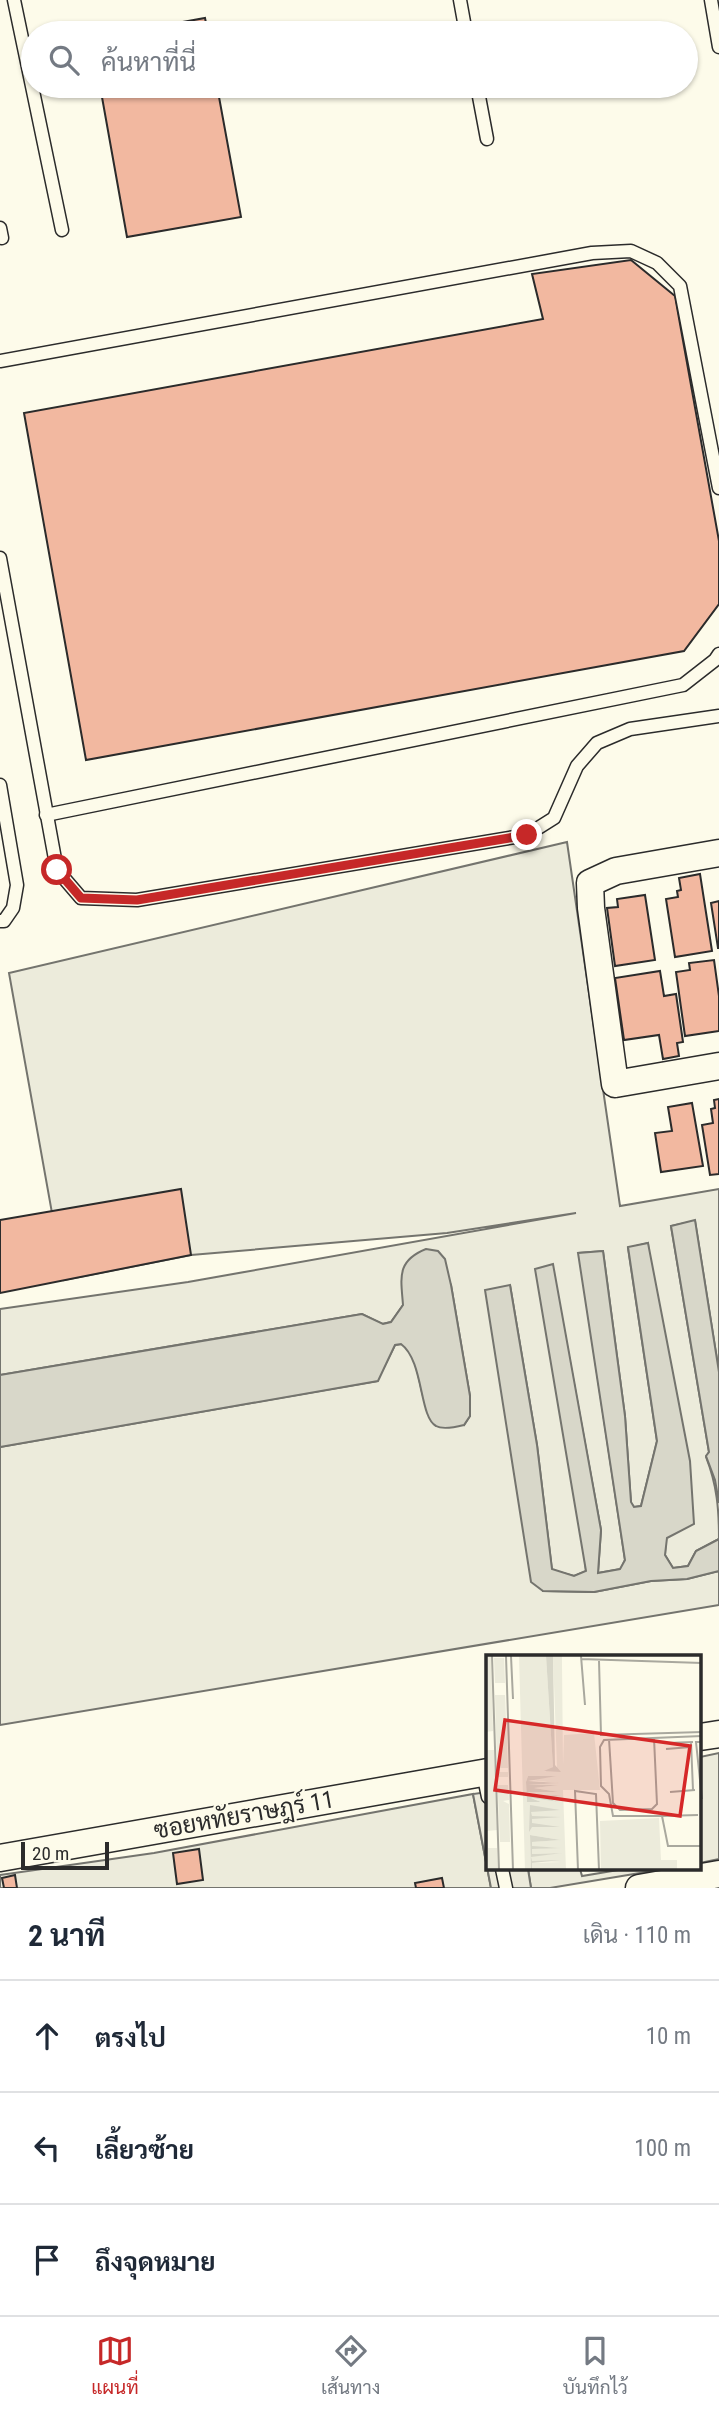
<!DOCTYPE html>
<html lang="th">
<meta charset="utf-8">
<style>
body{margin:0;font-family:"Roboto Condensed",Sarabun,sans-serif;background:#f6f6f7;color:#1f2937}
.scale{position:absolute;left:21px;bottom:18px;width:88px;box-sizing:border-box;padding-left:7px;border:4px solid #2b2b2b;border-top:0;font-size:19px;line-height:24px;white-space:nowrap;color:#2b2b2b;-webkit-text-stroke:5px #fdfbea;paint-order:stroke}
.stop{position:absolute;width:21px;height:21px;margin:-16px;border:5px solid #c62828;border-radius:50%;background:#fff}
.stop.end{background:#c62828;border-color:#fff;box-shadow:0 2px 7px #0008}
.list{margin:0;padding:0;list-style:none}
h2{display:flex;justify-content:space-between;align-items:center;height:91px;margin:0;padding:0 28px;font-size:30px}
h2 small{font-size:23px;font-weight:400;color:#747a83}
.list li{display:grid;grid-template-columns:46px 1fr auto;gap:21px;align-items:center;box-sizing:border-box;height:112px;padding:0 28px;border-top:2px solid #e0e1e3}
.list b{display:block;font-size:26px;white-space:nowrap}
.list em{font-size:23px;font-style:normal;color:#747a83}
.icon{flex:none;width:38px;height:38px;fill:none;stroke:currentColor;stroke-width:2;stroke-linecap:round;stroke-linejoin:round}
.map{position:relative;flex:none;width:719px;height:1888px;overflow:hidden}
.search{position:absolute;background:#fff;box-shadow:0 2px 5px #0004;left:21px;right:21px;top:21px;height:77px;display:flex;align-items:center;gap:18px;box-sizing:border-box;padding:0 24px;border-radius:38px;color:#747a83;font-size:26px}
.sheet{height:427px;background:#fff}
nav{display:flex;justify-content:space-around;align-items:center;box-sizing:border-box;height:98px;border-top:2px solid #e0e1e3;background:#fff;font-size:19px;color:#747a83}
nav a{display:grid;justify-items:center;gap:4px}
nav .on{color:#c62828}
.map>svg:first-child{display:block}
.green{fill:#ecebdb;stroke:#74746e;stroke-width:2}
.parking{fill:#eceadb;stroke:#74746e;stroke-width:2}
.water{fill:#d8d7c9;stroke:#74746e;stroke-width:2}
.building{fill:#f2b8a0;stroke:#2b2b2b;stroke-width:2}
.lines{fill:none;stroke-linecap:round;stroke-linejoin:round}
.lane-casing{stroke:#2b2b2b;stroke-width:15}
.street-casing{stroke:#2b2b2b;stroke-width:29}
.lane{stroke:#fdfbea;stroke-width:12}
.street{stroke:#fdfbea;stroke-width:26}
.route{stroke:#c62828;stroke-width:9}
.labels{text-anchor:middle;stroke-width:5;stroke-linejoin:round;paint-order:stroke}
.street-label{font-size:24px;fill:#2b2b2b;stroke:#fdfbea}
.inset-road{fill:none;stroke:#a9a89e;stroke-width:2}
.view{fill:#d62828;fill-opacity:0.15;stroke:#d62828;stroke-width:3.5}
.inset-edge{fill:none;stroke:#2b2b2b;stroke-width:3.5}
</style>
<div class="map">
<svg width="719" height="1888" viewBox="0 0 719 1888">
<rect width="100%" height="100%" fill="#fdfbea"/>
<g class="green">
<path d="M567,842L620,1206L719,1189V1372L695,1221L671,1226L709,1452L706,1457C717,1485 719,1509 719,1539L696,1551L688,1566L673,1568L665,1555L666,1538L648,1243L628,1248L657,1441L641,1506L634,1507L631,1503L625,1416L603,1251L579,1253L625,1560L621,1569L598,1573L601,1530L552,1264L586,1571L574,1576L552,1570L537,1445L510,1285L543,1591L594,1592L651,1581L687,1579L719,1571V1605L0,1725V1447L377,1381L395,1345L402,1344C417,1356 418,1378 423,1396L464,1425L470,1416V1396L451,1285L403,1305L391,1322L382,1324L362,1314L0,1375V1309L188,1282L576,1213L447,1233L191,1255L64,1280L9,973Z"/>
<path d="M719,1753V1859L700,1863V1757Z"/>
<path d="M473,1794L491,1888H0V1875L154,1853Z"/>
<path d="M528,1869H580L582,1876L624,1869H664L550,1888H531Z"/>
</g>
<path class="parking" d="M488,1792V1869H528L531,1888H491L473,1794Z"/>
<g class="water">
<path d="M695,1220L719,1372V1503L715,1480L706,1456L709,1452L671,1226Z"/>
<path d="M648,1243L690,1461L694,1524L667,1538L665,1555L673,1568L688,1566L696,1551L719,1539V1571L687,1579L651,1581L594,1592L543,1591L531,1582L485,1290L510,1285L537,1445L552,1569L574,1576L586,1571L535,1269L553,1264L601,1530L598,1573L620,1569L625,1560L578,1253L603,1251L625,1416L631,1502L634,1507L641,1506L657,1441L628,1247Z"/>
<path d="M426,1249L438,1251L445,1259L451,1285L470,1396V1416L464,1425C456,1427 443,1430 436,1426C419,1417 424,1361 401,1344L395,1345L378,1381L0,1447V1375L362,1314L383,1324L391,1322L403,1305C401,1278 396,1261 426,1249Z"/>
</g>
<g class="building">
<path d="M205,18L208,33H122Z"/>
<path d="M100,86H217L241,217L127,237Z"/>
<path d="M631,260L675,296L719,541V604L684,651L86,760L24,413L543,319L532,274Z"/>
<path d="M700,874L712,951L675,957L666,899L678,897L677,891L681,890L679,878Z"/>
<path d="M645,895L655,960L615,966L607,908L618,907L617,899Z"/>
<path d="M719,901V948H718L711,903Z"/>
<path d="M714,960L719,996V1031L685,1036L676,972L690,970L689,963Z"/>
<path d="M660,971L664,996L676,994L683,1042L677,1043L679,1056L663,1059L659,1035L624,1040L615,978Z"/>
<path d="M719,1099V1174L710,1175L702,1125L713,1123L711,1109L715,1108L714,1100Z"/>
<path d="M692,1103L703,1166L661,1172L655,1133L672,1131L668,1107Z"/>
<path d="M181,1189L191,1255L0,1293V1220Z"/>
<path d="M199,1849L203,1880L177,1884L173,1853Z"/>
<path d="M15,1875L17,1888H4L2,1878Z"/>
<path d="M442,1878L444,1888H416L415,1883Z"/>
</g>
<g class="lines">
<g class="lane-casing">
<g id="lane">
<path d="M14,0L62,230"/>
<path d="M460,0L466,33"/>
<path d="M711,0L719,47"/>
<path d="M477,86L487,139"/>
<path d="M0,228L2,238"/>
<path d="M0,361L592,253L631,251L657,263L680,286L719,488"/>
<path d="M0,558L57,870L81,898L137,900L527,835L554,818L577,766L597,743L630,729L719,716"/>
<path d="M0,785L17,885L13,908L4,921H0"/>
<path d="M46,815L683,685L715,660L719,654"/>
<path d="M483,1773L488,1797"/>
<path d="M502,1869L506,1888"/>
</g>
</g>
<g class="street-casing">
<g id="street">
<path d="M719,853L616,871L590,883L591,908L615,1084L719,1066"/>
<path d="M700,1737L719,1734"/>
<path d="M0,1858L488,1772"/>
<path d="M639,1888L719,1874"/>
</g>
</g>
<use href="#lane" class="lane"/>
<use href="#street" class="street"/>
</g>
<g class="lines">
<path class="route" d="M57,870L81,898L137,900L527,835"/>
</g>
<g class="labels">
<g class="street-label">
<text transform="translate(244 1815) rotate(-10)" y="8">ซอยหทัยราษฎร์ 11</text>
</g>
</g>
<g transform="translate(486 1655)">
<rect width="215" height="215" fill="#fdfbea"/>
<path d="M0,1H5L7,76L0,77ZM33,1H60L67,112L58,117L71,112L67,1H76V9L77,111L78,80L108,78L114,135H77L80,215L46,214L45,208L75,207L45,206V201L76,198L45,199L46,194L75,192H46L45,187L75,185L44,180L45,215H39ZM42,121H71L42,125L72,128L42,130H73L48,133L73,137H41L44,141L74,140L60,142L73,147L45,143L55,147H41L40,127ZM8,3H18L19,28H9ZM9,40H19L22,113H11ZM0,95H8L11,175L1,176L2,193H11L12,215H0ZM11,117H22V122H12V130H22L23,145L17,146L23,149L24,187H14ZM173,163L175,205H191V215H115L114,166Z" fill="#ecebdb" fill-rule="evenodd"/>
<path d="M60,1H67L69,110L75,117L58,116L67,112ZM71,121L42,126L73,128L42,130H73L48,133L73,137H41L44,141L75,140L60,143L73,147L45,143L55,147H41L40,127L42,121ZM44,150L74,155L45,157L46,161L75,162L46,164V168L74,172H46L43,177ZM44,180L75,185L46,187V191L75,193L46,194V199L76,198L45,202L46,206L75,205L46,208V214L74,215H45Z" fill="#d8d7c9"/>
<path class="inset-road" d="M6,1L13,215M20,1L27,215M25,1L27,44M95,1L99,50M95,4L216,8M113,6L115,80L216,77M216,81L118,85L114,92L115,131L123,139L127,161H176L182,191H216M123,84L127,148L134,155L166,154L171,149L168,83M205,87L207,135M216,87H210L216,144M181,88L207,87M180,94L205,92M184,137L209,135M176,161L212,160M92,215L89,136L110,139L113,215"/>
<path class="view" d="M19,65L204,91L194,161L9,135Z"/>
<rect width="215" height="215" class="inset-edge"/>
</g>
</svg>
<div class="scale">20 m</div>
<div class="stop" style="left:57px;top:870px"></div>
<div class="stop end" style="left:527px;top:835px"></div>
<div class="search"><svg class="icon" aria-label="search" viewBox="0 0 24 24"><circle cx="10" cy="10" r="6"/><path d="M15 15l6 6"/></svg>ค้นหาที่นี่</div>
</div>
<section class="sheet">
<h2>2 นาที<small>เดิน · 110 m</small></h2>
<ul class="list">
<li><svg class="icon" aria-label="ahead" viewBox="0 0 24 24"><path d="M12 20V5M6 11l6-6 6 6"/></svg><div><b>ตรงไป</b></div><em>10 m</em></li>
<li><svg class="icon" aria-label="left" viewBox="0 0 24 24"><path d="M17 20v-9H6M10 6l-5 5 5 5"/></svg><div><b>เลี้ยวซ้าย</b></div><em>100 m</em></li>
<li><svg class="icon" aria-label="arrive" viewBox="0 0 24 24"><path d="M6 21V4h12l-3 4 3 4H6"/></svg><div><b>ถึงจุดหมาย</b></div></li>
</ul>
</section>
<nav>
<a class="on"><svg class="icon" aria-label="map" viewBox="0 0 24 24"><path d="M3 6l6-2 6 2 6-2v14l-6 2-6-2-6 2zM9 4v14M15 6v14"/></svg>แผนที่</a>
<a><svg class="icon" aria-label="directions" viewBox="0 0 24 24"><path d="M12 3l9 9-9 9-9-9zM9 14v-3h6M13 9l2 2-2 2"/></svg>เส้นทาง</a>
<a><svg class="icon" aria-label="saved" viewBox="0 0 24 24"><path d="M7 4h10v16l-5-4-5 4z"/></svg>บันทึกไว้</a>
</nav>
